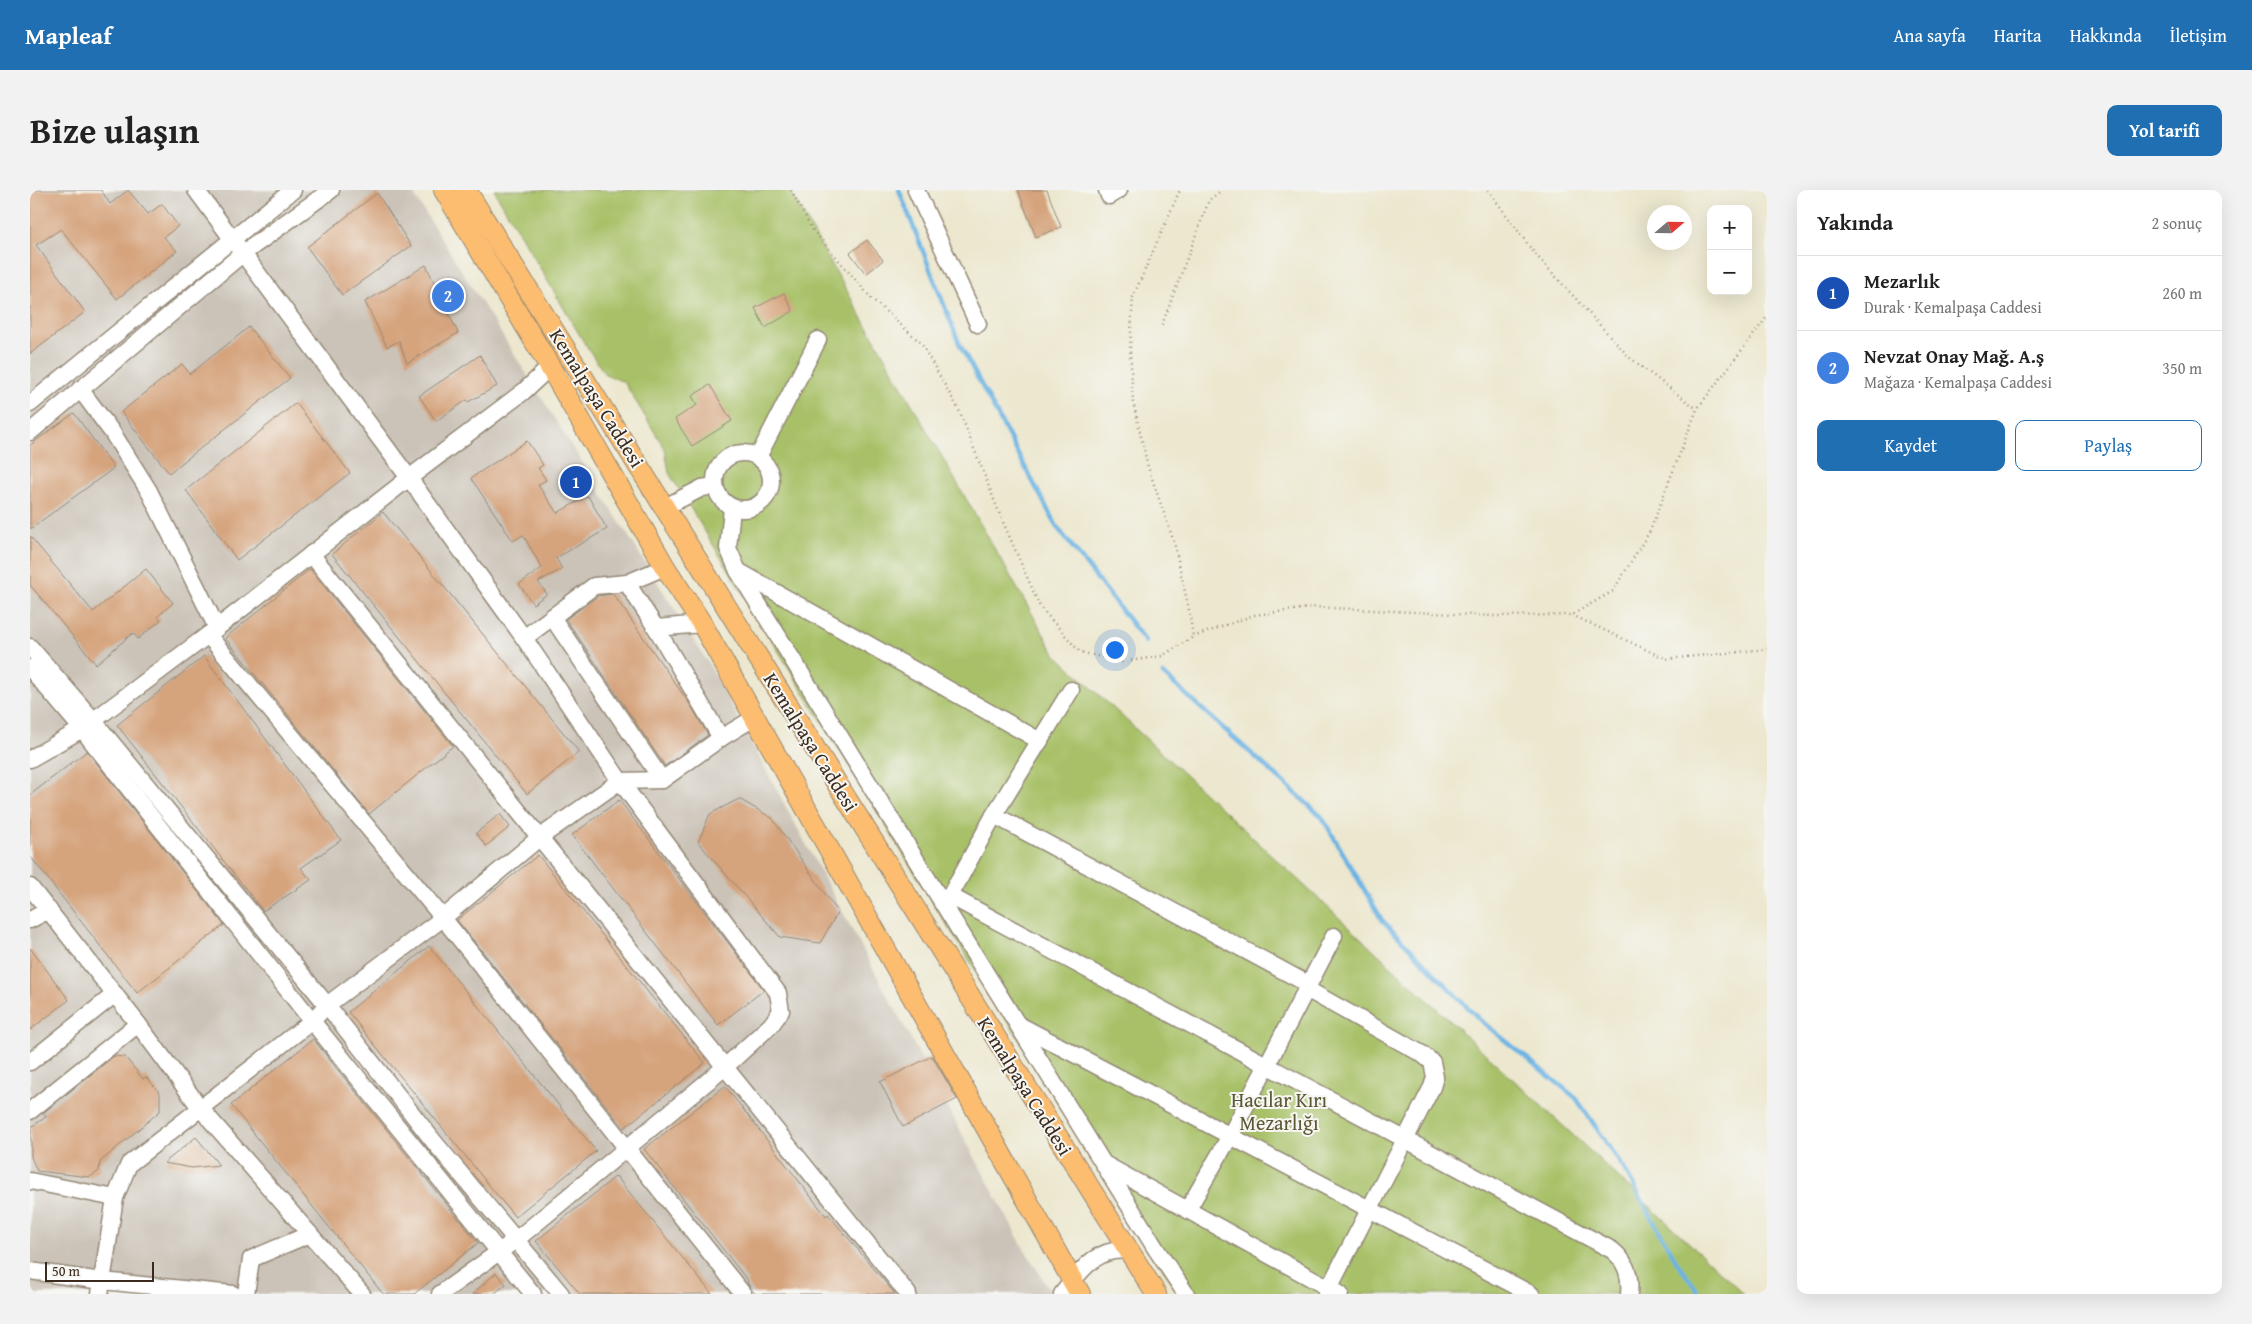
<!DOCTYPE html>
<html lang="tr">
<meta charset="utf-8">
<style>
body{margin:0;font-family:"Gentium Book Plus",serif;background:#f2f2f2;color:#222}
.controls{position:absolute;right:15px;top:15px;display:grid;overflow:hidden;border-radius:10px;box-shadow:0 5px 20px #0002}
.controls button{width:45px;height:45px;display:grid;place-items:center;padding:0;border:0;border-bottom:1px solid #e0e0e0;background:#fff;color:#222;font:25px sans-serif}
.compass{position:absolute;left:1617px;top:15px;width:45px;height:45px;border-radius:50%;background:#fff;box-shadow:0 5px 20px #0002;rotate:70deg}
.scale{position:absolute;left:15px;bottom:12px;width:109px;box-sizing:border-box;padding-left:5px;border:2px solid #3b2a1e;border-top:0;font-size:14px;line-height:18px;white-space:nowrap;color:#3b2a1e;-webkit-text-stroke:4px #f6f6f2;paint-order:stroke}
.you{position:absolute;left:1084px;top:459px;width:18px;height:18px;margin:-12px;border:4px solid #fff;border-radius:50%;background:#1a73e8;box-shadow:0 0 0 8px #1a73e833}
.badge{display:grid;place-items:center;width:32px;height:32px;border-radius:50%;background:#1f6fb2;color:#fff;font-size:16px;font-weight:700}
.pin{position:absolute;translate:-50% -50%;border:2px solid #fff;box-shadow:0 1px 5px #0006}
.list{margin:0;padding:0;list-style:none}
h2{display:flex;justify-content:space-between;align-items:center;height:65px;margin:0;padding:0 20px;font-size:21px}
h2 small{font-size:16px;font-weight:400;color:#767676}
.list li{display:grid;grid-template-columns:32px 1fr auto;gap:15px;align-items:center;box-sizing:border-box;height:75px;padding:0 20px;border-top:1px solid #e0e0e0}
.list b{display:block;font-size:19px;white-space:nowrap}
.list p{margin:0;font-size:16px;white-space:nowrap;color:#767676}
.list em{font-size:16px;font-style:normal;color:#767676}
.actions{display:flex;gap:10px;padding:15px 20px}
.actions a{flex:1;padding:11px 0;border:1px solid #1f6fb2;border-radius:10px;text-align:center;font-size:18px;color:#1f6fb2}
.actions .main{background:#1f6fb2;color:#fff}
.map{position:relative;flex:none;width:1737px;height:1104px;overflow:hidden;border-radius:10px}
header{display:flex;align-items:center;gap:30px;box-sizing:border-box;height:70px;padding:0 25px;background:#1f6fb2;color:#fff}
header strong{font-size:24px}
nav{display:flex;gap:28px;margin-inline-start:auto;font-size:18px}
.intro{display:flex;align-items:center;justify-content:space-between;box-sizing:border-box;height:120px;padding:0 30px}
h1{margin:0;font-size:35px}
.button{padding:12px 22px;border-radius:10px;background:#1f6fb2;color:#fff;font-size:18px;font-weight:700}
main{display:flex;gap:30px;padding:0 30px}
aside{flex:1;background:#fff;border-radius:10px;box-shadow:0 5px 20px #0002}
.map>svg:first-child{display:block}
.industrial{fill:#cbc3b8}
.green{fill:#a8c167;stroke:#727642}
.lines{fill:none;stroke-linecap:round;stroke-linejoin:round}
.stream{stroke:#6bb4e3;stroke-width:4.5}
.building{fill:#d5a37b}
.minor-casing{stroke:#948876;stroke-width:19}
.major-casing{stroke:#948876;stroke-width:22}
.path{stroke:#948876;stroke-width:2.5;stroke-dasharray:1 4;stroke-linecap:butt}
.minor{stroke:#fff;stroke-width:16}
.major{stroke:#fcbd6f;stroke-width:20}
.labels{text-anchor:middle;stroke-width:4;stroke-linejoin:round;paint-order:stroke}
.street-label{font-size:20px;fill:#3b2a1e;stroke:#f6f6f2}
.park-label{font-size:20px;fill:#5c5734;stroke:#f6f6f2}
</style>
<header>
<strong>Mapleaf</strong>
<nav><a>Ana sayfa</a><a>Harita</a><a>Hakkında</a><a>İletişim</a></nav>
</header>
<div class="intro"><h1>Bize ulaşın</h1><a class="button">Yol tarifi</a></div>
<main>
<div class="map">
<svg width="1737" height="1104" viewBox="0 0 1737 1104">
<rect width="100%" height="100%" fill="#f6f6f2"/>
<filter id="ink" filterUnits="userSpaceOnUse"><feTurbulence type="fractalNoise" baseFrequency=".02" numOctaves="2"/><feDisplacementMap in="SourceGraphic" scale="10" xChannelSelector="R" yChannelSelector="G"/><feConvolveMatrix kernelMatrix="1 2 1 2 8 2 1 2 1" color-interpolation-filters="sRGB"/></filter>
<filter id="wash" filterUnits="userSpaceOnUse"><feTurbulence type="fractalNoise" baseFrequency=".0096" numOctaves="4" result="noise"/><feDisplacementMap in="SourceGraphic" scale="20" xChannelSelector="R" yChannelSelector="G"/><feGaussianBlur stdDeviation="1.12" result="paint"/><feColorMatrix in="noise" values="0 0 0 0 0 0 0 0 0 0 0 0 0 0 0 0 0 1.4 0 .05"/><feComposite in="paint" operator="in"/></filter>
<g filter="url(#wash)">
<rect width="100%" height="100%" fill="#ece7ce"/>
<path class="industrial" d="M0,0H381L680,476L992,1055L1022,1104H0Z"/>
<path class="green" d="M464,0H759L1025,464L1714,1104H1149L912,727L639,283L635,259L594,192L575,184L555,154Z"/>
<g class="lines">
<g class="stream">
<path d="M869,0L929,153L1027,337L1116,452"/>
<path d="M1133,484L1292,627L1352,730L1450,830L1546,908L1593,977L1648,1074L1670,1104"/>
</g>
</g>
<g id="blocks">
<g class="building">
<path d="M0,0H71L80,14L98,0L118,24L132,14L148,36L134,47L147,61L87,109L31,39L6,55L55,122L0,164Z"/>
<path d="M988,0H1017L1031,37L1006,47Z"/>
<path d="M347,3L381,56L312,105L277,57Z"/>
<path d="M837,50L853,70L836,84L820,63Z"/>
<path d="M396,75L428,143L377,173L369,151L357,157L335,112Z"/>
<path d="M754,103L763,121L735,138L725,118Z"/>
<path d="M219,137L260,188L139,283L91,222L152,174L160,184Z"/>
<path d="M450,165L467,196L438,212L437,210L406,231L389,206Z"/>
<path d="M680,195L702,231L662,256L645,229L667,215L662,206Z"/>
<path d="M266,213L320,283L207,370L156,300Z"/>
<path d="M44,223L84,278L0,339V255Z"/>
<path d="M497,251L513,275L508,278L516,290L508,295L527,323L558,306L577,339L526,368L532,379L508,392L517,404L503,414L489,394L512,378L493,345L483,351L441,288Z"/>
<path d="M353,322L549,562L497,604L302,364Z"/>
<path d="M0,346L63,422L116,379L143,413L128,426L131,430L108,449L103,443L66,474L0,395Z"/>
<path d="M280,379L423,556L339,624L195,448Z"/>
<path d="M583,404L661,516L678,545L635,576L536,429L568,406Z"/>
<path d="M174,466L311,650L271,678L281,690L233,721L87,535Z"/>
<path d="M57,561L194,735L107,803L0,666V605Z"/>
<path d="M709,609L742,628L808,722L790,753L750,747L668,652L680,624Z"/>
<path d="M589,610L734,800L688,835L542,645Z"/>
<path d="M470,624L480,637L456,656L446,643Z"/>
<path d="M508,665L675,873L594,938L427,730Z"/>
<path d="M399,756L566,961L485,1027L318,822Z"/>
<path d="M0,758L39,810L0,840Z"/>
<path d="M283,849L448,1053L384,1104H353L201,915Z"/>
<path d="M84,866L95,867L113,889L116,887L130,903V921L70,972L69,981L60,987L7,981L1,967V937L16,927L13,923Z"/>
<path d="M902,866L927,909L873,937L850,892Z"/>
<path d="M695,896L796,1026L798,1024L865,1104H725L722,1100L717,1092L718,1091L614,959Z"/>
<path d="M166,947L189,975L162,978L134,973Z"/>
<path d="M586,986L682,1104H550L506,1051Z"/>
<path d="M466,1083L476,1094L464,1104H442Z"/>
</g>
</g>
</g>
<g filter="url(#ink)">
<use href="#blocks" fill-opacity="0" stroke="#948876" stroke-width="1"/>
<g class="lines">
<g class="minor-casing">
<g id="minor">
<path d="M166,0L379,288L494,448L590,591L748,803L751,821L741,835L695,877L487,1049L410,1104"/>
<path d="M886,0L948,134"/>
<path d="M1077,0L1079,6L1089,0"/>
<path d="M50,199L82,242L119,301L187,438"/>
<path d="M0,214L263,0"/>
<path d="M0,242L212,64L301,0"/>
<circle cx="713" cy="291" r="28"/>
<path d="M728,267L788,150"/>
<path d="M635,317L672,298L685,296"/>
<path d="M702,318L698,358L708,381L1010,551"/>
<path d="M281,364L878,1104"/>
<path d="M708,381L1126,1059L1156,1104"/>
<path d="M597,393L626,438L691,548"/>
<path d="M522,427L632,590"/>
<path d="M626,438L672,434"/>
<path d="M178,445L413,728L713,1104"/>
<path d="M494,448L564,396L597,393L635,377"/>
<path d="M0,457L63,530L297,815L405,953L531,1104"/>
<path d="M0,478L52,539L282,831L503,1104"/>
<path d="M0,569L52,539L178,445L379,288L493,202L520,177"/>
<path d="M964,625L1276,793L1280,801L1392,864L1402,872L1405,887L1402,897L1296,1104"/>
<path d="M0,697L108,834L171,919L332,1104"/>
<path d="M920,706L1582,1060C1596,1071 1601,1086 1599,1104"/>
<path d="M912,713L920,706L964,625L1041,500"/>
<path d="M0,730L19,720"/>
<path d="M991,836L1501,1104"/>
<path d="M0,872L85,804"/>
<path d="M0,921L108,834"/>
<path d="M1076,975L1310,1104"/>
<path d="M0,991L85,1008"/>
<path d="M1158,1019L1200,946L1304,746"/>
<path d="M0,1081L72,1091L203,1104"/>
<path d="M70,1104L85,1008L99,974L282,831L297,815L413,728L509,648L590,591L632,590L691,548L724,528"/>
<path d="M216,1104L221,1069L280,1044"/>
<path d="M1032,1104C1049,1083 1067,1056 1097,1061"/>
</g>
</g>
<g class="major-casing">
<g id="major">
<path d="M414,0L520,177L635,377L672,434L1050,1104"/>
<path d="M436,0L1126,1104"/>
</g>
</g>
<g class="path">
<path d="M761,0L782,39L841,108L891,153L929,220L970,325L1010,417L1050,462L1092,472L1132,466L1163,447L1159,420L1144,352L1118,277L1103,212L1100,159L1103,107L1150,0"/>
<path d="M1458,0L1505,64L1599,167L1667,219"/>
<path d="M1132,135L1179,10L1192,0"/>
<path d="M1542,425L1636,469L1737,459"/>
<path d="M1163,447L1224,425L1286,417L1464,426L1542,425L1583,401L1620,341L1667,219L1737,127"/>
</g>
<use href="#minor" class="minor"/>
<use href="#major" class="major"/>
</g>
</g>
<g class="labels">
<g class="street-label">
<text transform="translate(567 208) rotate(58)" y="7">Kemalpaşa Caddesi</text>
<text transform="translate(781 552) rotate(58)" y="7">Kemalpaşa Caddesi</text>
<text transform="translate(995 896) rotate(58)" y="7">Kemalpaşa Caddesi</text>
</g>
<g class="park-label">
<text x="1249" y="917">Hacılar Kırı<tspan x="1249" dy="23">Mezarlığı</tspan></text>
</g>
</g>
</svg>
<div class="controls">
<button>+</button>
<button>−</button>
</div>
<svg class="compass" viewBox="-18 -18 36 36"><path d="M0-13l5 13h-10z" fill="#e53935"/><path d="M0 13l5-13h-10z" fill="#767676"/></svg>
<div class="scale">50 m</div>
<div class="you"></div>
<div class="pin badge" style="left:546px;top:292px;background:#1a4fb4">1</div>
<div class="pin badge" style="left:418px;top:106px;background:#3f7fe0">2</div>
</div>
<aside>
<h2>Yakında<small>2 sonuç</small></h2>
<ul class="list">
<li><span class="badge" style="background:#1a4fb4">1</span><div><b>Mezarlık</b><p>Durak · Kemalpaşa Caddesi</p></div><em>260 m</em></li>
<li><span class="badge" style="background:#3f7fe0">2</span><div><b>Nevzat Onay Mağ. A.ş</b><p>Mağaza · Kemalpaşa Caddesi</p></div><em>350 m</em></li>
</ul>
<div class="actions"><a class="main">Kaydet</a><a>Paylaş</a></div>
</aside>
</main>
